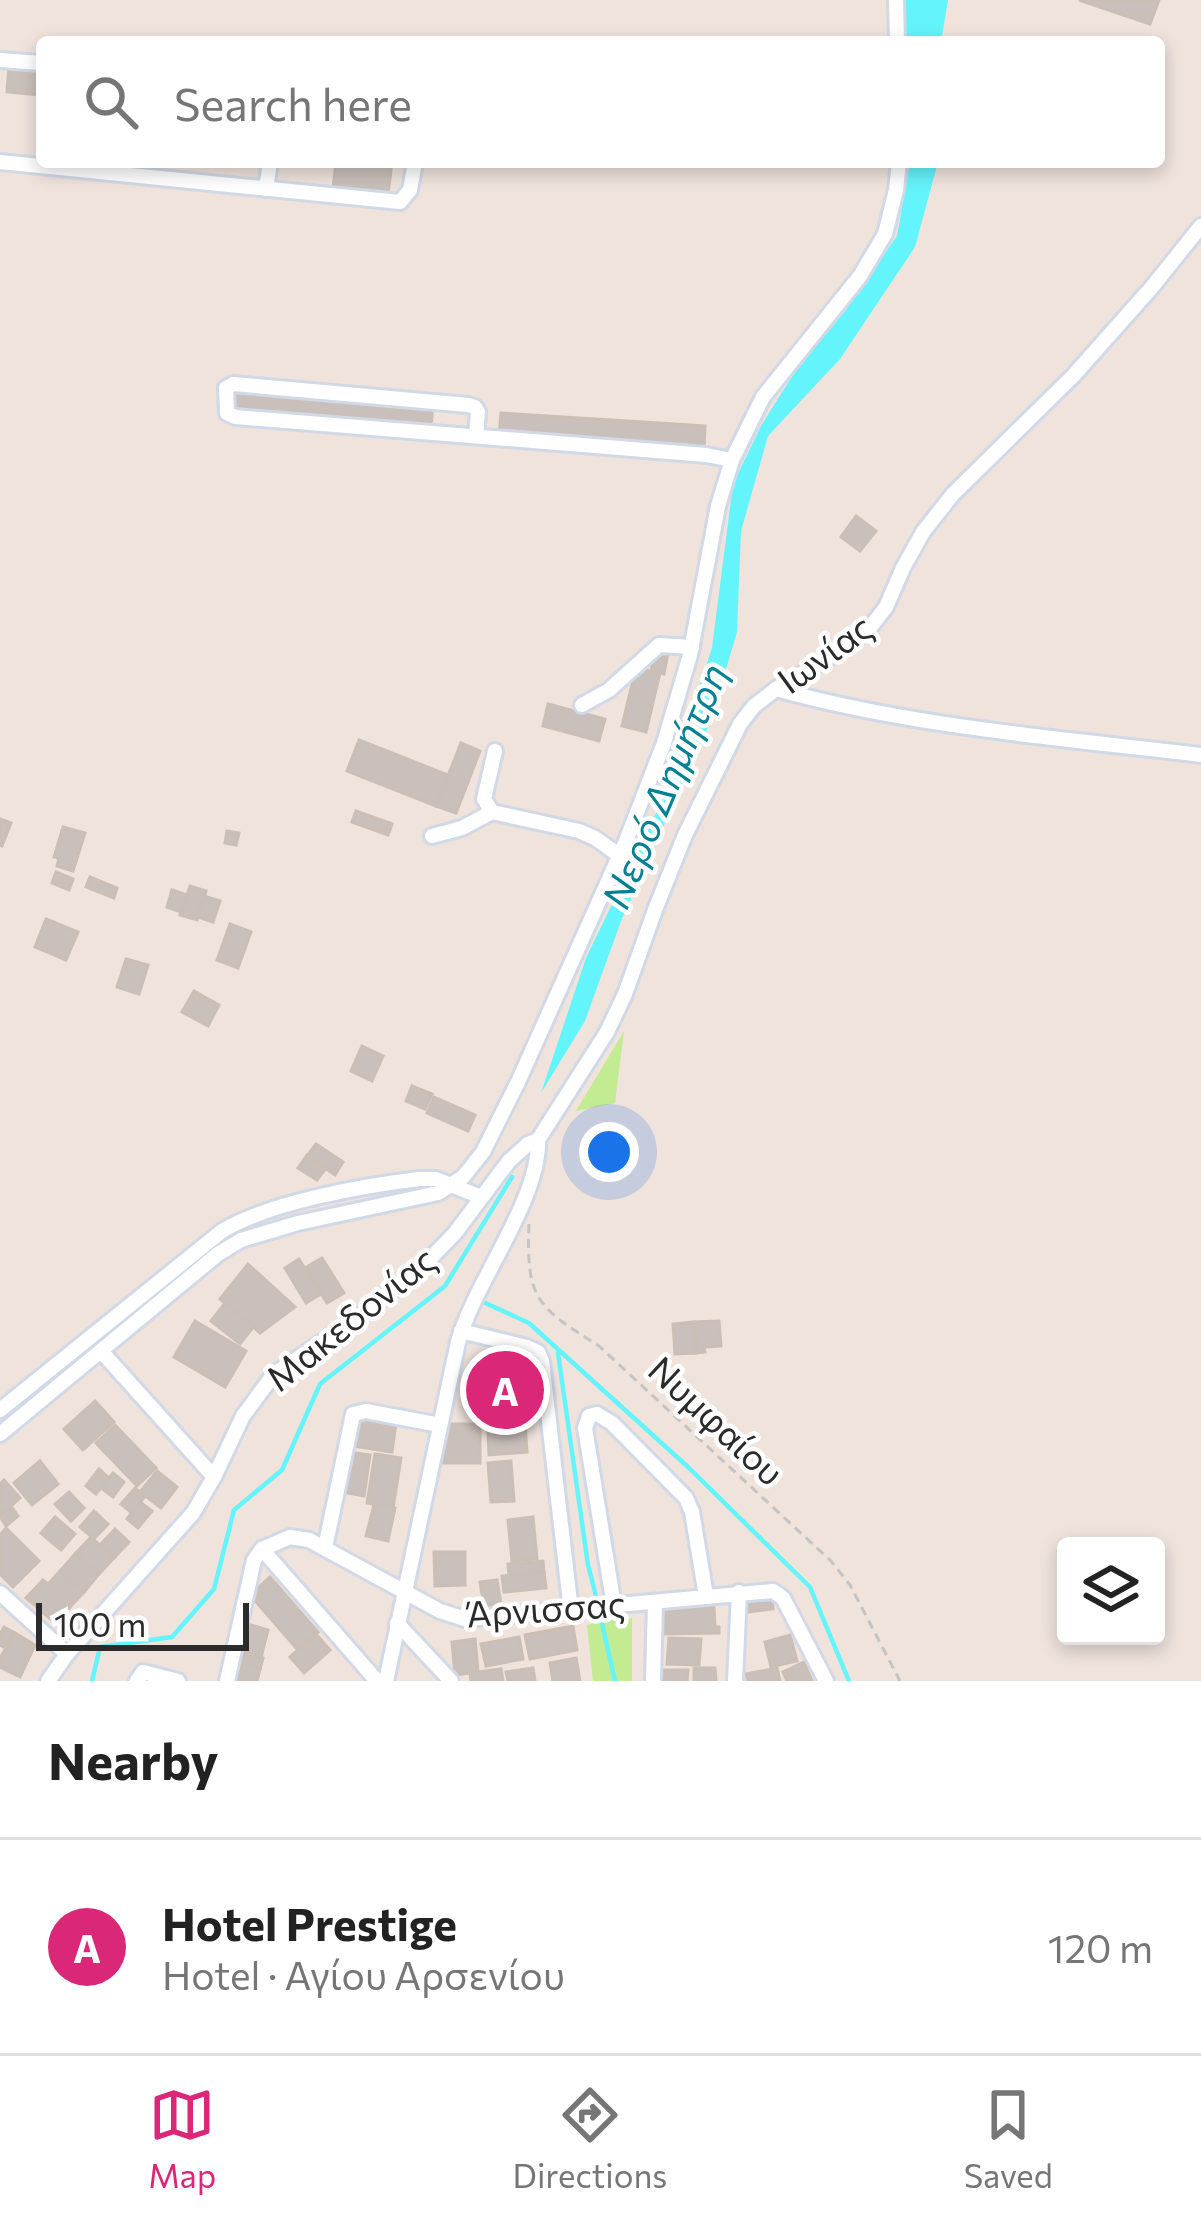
<!DOCTYPE html>
<meta charset="utf-8">
<style>
body{margin:0;font-family:Commissioner,sans-serif;background:#f2f2f2;color:#222}
.controls{position:absolute;right:36px;bottom:36px;display:grid;overflow:hidden;border-radius:12px;box-shadow:0 6px 18px #0003}
.controls button{width:108px;height:108px;display:grid;place-items:center;padding:0;border:0;border-bottom:3px solid #e0e0e0;background:#fff;color:#222;font:60px sans-serif}
.scale{position:absolute;left:36px;bottom:30px;width:213px;box-sizing:border-box;padding-left:12px;border:6px solid #2b2b2b;border-top:0;font-size:33px;line-height:42px;white-space:nowrap;color:#2b2b2b;-webkit-text-stroke:9px #fff;paint-order:stroke}
.you{position:absolute;left:609px;top:1152px;width:42px;height:42px;margin:-30px;border:9px solid #fff;border-radius:50%;background:#1a73e8;box-shadow:0 0 0 18px #1a73e833}
.badge{display:grid;place-items:center;width:78px;height:78px;border-radius:50%;background:#db2777;color:#fff;font-size:39px;font-weight:700}
.pin{position:absolute;translate:-50% -50%;border:6px solid #fff;box-shadow:0 3px 12px #0006}
.list{margin:0;padding:0;list-style:none}
h2{display:flex;justify-content:space-between;align-items:center;height:156px;margin:0;padding:0 48px;font-size:51px}
h2 small{font-size:39px;font-weight:400;color:#767676}
.list li{display:grid;grid-template-columns:78px 1fr auto;gap:36px;align-items:center;box-sizing:border-box;height:216px;padding:0 48px;border-top:3px solid #e0e0e0}
.list b{display:block;font-size:45px;white-space:nowrap}
.list p{margin:0;font-size:39px;white-space:nowrap;color:#767676}
.list em{font-size:39px;font-style:normal;color:#767676}
.icon{flex:none;width:66px;height:66px;fill:none;stroke:currentColor;stroke-width:2;stroke-linecap:round;stroke-linejoin:round}
.map{position:relative;flex:none;width:1201px;height:1681px;overflow:hidden}
.search{position:absolute;background:#fff;box-shadow:0 6px 18px #0003;left:36px;right:36px;top:36px;height:132px;display:flex;align-items:center;gap:30px;box-sizing:border-box;padding:0 42px;border-radius:12px;color:#767676;font-size:45px}
.sheet{height:372px;background:#fff}
nav{display:flex;justify-content:space-around;align-items:center;box-sizing:border-box;height:168px;border-top:3px solid #e0e0e0;background:#fff;font-size:33px;color:#767676}
nav a{display:grid;justify-items:center;gap:6px}
nav .on{color:#db2777}
.map>svg:first-child{display:block}
.green{fill:#c3eb92}
.water{fill:#64f4fc}
.lines{fill:none;stroke-linecap:round;stroke-linejoin:round}
.stream{stroke:#64f4fc;stroke-width:4.5}
.building{fill:#cac0bb;stroke:#cabeb5;stroke-width:3}
.minor-casing{stroke:#d1d9e6;stroke-width:20}
.path{stroke:#c4c4c4;stroke-width:3;stroke-dasharray:9 6;stroke-linecap:butt}
.minor{stroke:#fff;stroke-width:14}
.labels{text-anchor:middle;stroke-width:9;stroke-linejoin:round;paint-order:stroke}
.street-label{font-size:36px;fill:#2b2b2b;stroke:#fff}
.water-label{font-size:39px;font-style:italic;fill:#038093;stroke:#fff}
</style>
<div class="map">
<svg width="1201" height="1681" viewBox="0 0 1201 1681">
<rect width="100%" height="100%" fill="#efe3dc"/>
<g class="green">
<path d="M624,1031L615,1103L576,1111Z"/>
<path d="M632,1618V1681H593L587,1625L610,1619Z"/>
</g>
<g class="water">
<path d="M904,0H948L941,42H904Z"/>
<path d="M910,162H938L915,247L840,359L768,436L741,531L737,632L710,723L621,921L585,1021L541,1093L586,958L659,807L712,648L733,484L762,424L795,372L846,310L897,236Z"/>
</g>
<g class="lines">
<g class="stream">
<path d="M481,1301L529,1323L688,1467L810,1587L849,1681"/>
<path d="M558,1353L588,1565L596,1596"/>
<path d="M601,1619L615,1681"/>
<path d="M92,1681L100,1647L172,1637L214,1589L234,1510L282,1470L320,1384L445,1286L512,1177"/>
</g>
</g>
<g class="building">
<path d="M1079,0H1159L1150,24Z"/>
<path d="M9,66L42,69V95L7,92Z"/>
<path d="M336,162H392L388,194L333,188Z"/>
<path d="M233,393L433,406L431,427L231,414Z"/>
<path d="M501,413L705,426L704,449L499,436Z"/>
<path d="M856,516L876,531L860,551L841,537Z"/>
<path d="M655,650L668,653L664,674L651,671Z"/>
<path d="M636,668L660,673L646,732L622,726Z"/>
<path d="M548,704L605,719L599,741L543,726Z"/>
<path d="M359,740L448,775L436,806L347,771Z"/>
<path d="M461,743L480,751L456,813L436,806Z"/>
<path d="M356,811L392,824L388,835L352,822Z"/>
<path d="M0,819L11,823L2,846L0,845Z"/>
<path d="M63,827L85,833L73,871L57,866L59,858L54,857Z"/>
<path d="M227,831L239,833L236,845L225,843Z"/>
<path d="M56,872L73,879L69,890L52,883Z"/>
<path d="M90,877L117,888L114,898L86,887Z"/>
<path d="M190,886L206,891L197,920L180,915Z"/>
<path d="M172,890L187,895L181,912L167,907Z"/>
<path d="M204,896L220,901L213,922L198,917Z"/>
<path d="M46,919L78,932L66,960L35,947Z"/>
<path d="M230,924L251,932L238,968L217,960Z"/>
<path d="M126,959L148,965L139,994L117,987Z"/>
<path d="M194,991L219,1005L208,1026L182,1012Z"/>
<path d="M362,1046L383,1056L372,1081L351,1071Z"/>
<path d="M412,1086L432,1094L425,1109L406,1101Z"/>
<path d="M434,1097L475,1115L468,1131L427,1113Z"/>
<path d="M316,1144L343,1162L335,1175L307,1156Z"/>
<path d="M307,1155L326,1168L317,1180L298,1168Z"/>
<path d="M322,1258L344,1293L327,1303L305,1268Z"/>
<path d="M299,1259L321,1294L306,1303L285,1268Z"/>
<path d="M248,1264L295,1307L260,1333L220,1299Z"/>
<path d="M225,1303L254,1326L240,1344L211,1321Z"/>
<path d="M195,1321L246,1351L225,1387L174,1357Z"/>
<path d="M719,1321L721,1346L704,1347L705,1352L696,1353L694,1322Z"/>
<path d="M694,1322L696,1353L675,1354L673,1324Z"/>
<path d="M510,1353L517,1402L498,1405L494,1375L477,1378L475,1359Z"/>
<path d="M95,1401L114,1422L83,1450L64,1429Z"/>
<path d="M524,1406L527,1452L489,1455L487,1408Z"/>
<path d="M357,1417L396,1423L392,1452L353,1446Z"/>
<path d="M448,1424H480V1463H436Z"/>
<path d="M115,1425L156,1468L137,1486L96,1443Z"/>
<path d="M348,1452L370,1455L364,1496L342,1492Z"/>
<path d="M375,1454L401,1458L393,1508L367,1503Z"/>
<path d="M40,1461L58,1484L32,1505L14,1483Z"/>
<path d="M511,1461L514,1501L491,1502L488,1463Z"/>
<path d="M99,1469L109,1478L96,1494L86,1486Z"/>
<path d="M157,1471L177,1487L161,1508L140,1492Z"/>
<path d="M113,1473L124,1482L113,1497L101,1488Z"/>
<path d="M4,1480L20,1498L0,1516V1484Z"/>
<path d="M135,1488L145,1496L132,1513L121,1504Z"/>
<path d="M69,1492L84,1508L71,1521L55,1504Z"/>
<path d="M140,1502L152,1511L138,1528L127,1519Z"/>
<path d="M374,1505L395,1508L388,1541L366,1536Z"/>
<path d="M11,1506L18,1516L6,1526L0,1516Z"/>
<path d="M94,1511L108,1524L94,1539L80,1527Z"/>
<path d="M55,1517L75,1534L61,1550L41,1533Z"/>
<path d="M533,1517L537,1559L512,1561L508,1520Z"/>
<path d="M6,1528L39,1561L13,1587L0,1574V1535Z"/>
<path d="M115,1529L129,1542L114,1558L100,1545Z"/>
<path d="M91,1537L114,1558L99,1574L76,1553Z"/>
<path d="M434,1552H465V1585L435,1586Z"/>
<path d="M76,1553L99,1574L84,1592L60,1571Z"/>
<path d="M543,1561L544,1572L509,1576L508,1564Z"/>
<path d="M60,1571L84,1592L55,1623L26,1598L43,1580L48,1584Z"/>
<path d="M544,1572L546,1588L504,1592L502,1576Z"/>
<path d="M270,1577L318,1632L298,1650L250,1595Z"/>
<path d="M497,1580L501,1604L484,1606L480,1582Z"/>
<path d="M772,1599L773,1609L748,1612L747,1601Z"/>
<path d="M714,1607L715,1627H719V1633L663,1634V1608Z"/>
<path d="M244,1623L268,1630L261,1658L236,1651Z"/>
<path d="M573,1626L577,1650L530,1659L525,1635Z"/>
<path d="M4,1627L15,1633L6,1648L0,1645V1634Z"/>
<path d="M15,1633L35,1645L20,1677L0,1667V1658Z"/>
<path d="M316,1634L330,1650L304,1673L290,1657Z"/>
<path d="M790,1635L797,1661L771,1667L765,1642Z"/>
<path d="M519,1637L523,1659L486,1666L481,1644Z"/>
<path d="M669,1638L701,1639L699,1665L667,1664Z"/>
<path d="M475,1639L478,1672L455,1675L452,1642Z"/>
<path d="M244,1653L263,1658L260,1669L241,1663Z"/>
<path d="M576,1658L580,1681H553L550,1663Z"/>
<path d="M804,1662L812,1681H787L783,1672Z"/>
<path d="M241,1663L260,1669L257,1681H237Z"/>
<path d="M533,1668L535,1681H508L506,1672Z"/>
<path d="M694,1668H715L716,1681H694Z"/>
<path d="M777,1668L780,1681H748L746,1674Z"/>
<path d="M501,1669L503,1681H471L470,1673Z"/>
<path d="M660,1670H688L687,1681H660Z"/>
</g>
<g class="lines">
<g class="minor-casing">
<g id="minor">
<path d="M896,0L897,42"/>
<path d="M0,60L42,63"/>
<path d="M0,162L400,202L410,190L415,162"/>
<path d="M266,189L270,162"/>
<path d="M476,436L478,412L475,407L468,405L233,384L226,388L227,413L235,417L706,455L732,460"/>
<path d="M776,689C913,727 1059,738 1201,755"/>
<path d="M582,705L609,690L659,645L692,647"/>
<path d="M495,751L484,799L492,812L579,831L595,838L620,856"/>
<path d="M432,836L462,828L492,812"/>
<path d="M461,1331L527,1347L538,1352L542,1361L571,1611"/>
<path d="M101,1351L214,1477"/>
<path d="M0,1410L222,1231C270,1202 362,1186 419,1179H436L481,1197"/>
<path d="M0,1434L218,1254L241,1240L298,1223L438,1193L463,1177L483,1152L518,1082L626,841L664,743L690,655L718,506L732,460L763,397L860,276L885,234L896,190L899,162"/>
<path d="M325,1548L353,1414L366,1411L440,1425"/>
<path d="M262,1549L290,1537L309,1540L440,1611L465,1619L773,1591L783,1598L826,1681"/>
<path d="M262,1549L377,1681"/>
<path d="M0,1593L67,1654"/>
<path d="M614,1606L585,1428L589,1416L597,1414L612,1423L686,1498L692,1512L706,1596"/>
<path d="M397,1623L451,1681"/>
<path d="M48,1681L67,1654L193,1513L214,1477L243,1416L274,1374L357,1319L426,1263L455,1233L509,1161L528,1144L538,1140L607,1032L625,994L655,910L685,835L740,724L754,706L776,689L828,658L858,638L872,625L886,607L903,568L923,532L953,494L1073,376L1152,287L1201,226"/>
<path d="M137,1681L143,1672L178,1681"/>
<path d="M227,1681L254,1560L262,1549"/>
<path d="M386,1681L458,1342C475,1281 540,1200 538,1140"/>
<path d="M653,1681L655,1602"/>
<path d="M735,1681L739,1592"/>
</g>
</g>
<path class="path" d="M529,1224C526,1300 537,1307 599,1346L831,1561L850,1585L900,1681"/>
<use href="#minor" class="minor"/>
</g>
<g class="labels">
<g class="street-label">
<text transform="translate(825 654) rotate(-36)" y="13">Ιωνίας</text>
<text transform="translate(351 1319) rotate(-39)" y="13">Μακεδονίας</text>
<text transform="translate(716 1421) rotate(43)" y="13">Νυμφαίου</text>
<text transform="translate(546 1609) rotate(-4)" y="13">Άρνισσας</text>
</g>
<g class="water-label">
<text transform="translate(665 786) rotate(-67)" y="14">Νερό Δημήτρη</text>
</g>
</g>
</svg>
<div class="controls">
<button><svg class="icon" aria-label="layers" viewBox="0 0 24 24"><path d="M12 4l9 5-9 5-9-5zM3 14l9 5 9-5"/></svg></button>
</div>
<div class="scale">100 m</div>
<div class="you"></div>
<div class="pin badge" style="left:505px;top:1390px">A</div>
<div class="search"><svg class="icon" aria-label="search" viewBox="0 0 24 24"><circle cx="10" cy="10" r="6"/><path d="M15 15l6 6"/></svg>Search here</div>
</div>
<section class="sheet">
<h2>Nearby<small></small></h2>
<ul class="list">
<li><span class="badge">A</span><div><b>Hotel Prestige</b><p>Hotel · Αγίου Αρσενίου</p></div><em>120 m</em></li>
</ul>
</section>
<nav>
<a class="on"><svg class="icon" aria-label="map" viewBox="0 0 24 24"><path d="M3 6l6-2 6 2 6-2v14l-6 2-6-2-6 2zM9 4v14M15 6v14"/></svg>Map</a>
<a><svg class="icon" aria-label="directions" viewBox="0 0 24 24"><path d="M12 3l9 9-9 9-9-9zM9 14v-3h6M13 9l2 2-2 2"/></svg>Directions</a>
<a><svg class="icon" aria-label="saved" viewBox="0 0 24 24"><path d="M7 4h10v16l-5-4-5 4z"/></svg>Saved</a>
</nav>
